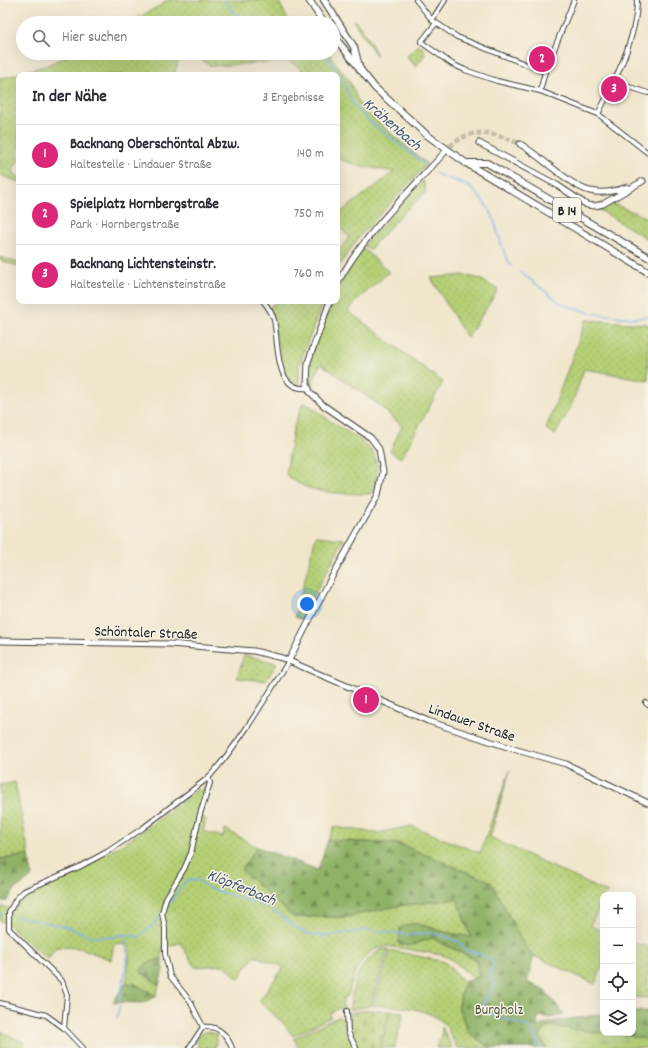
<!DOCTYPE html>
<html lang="de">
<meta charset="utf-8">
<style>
body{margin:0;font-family:Dekko,sans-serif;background:#f2f2f3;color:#2b2b33}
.controls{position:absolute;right:12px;bottom:12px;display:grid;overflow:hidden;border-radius:8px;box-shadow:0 4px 16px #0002}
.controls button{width:36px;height:36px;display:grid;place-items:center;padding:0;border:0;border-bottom:1px solid #e1e1e2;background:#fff;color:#2b2b33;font:20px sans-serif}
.you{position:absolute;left:307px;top:604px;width:14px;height:14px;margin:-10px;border:3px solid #fff;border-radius:50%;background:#1a73e8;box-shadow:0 0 0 6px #1a73e833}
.badge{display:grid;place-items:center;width:26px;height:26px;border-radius:50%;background:#db2777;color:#fff;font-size:13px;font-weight:700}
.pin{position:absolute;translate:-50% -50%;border:2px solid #fff;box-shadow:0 1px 4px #0006}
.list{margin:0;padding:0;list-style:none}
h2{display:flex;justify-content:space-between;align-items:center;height:52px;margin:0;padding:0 16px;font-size:17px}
h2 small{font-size:13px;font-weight:400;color:#7c7c81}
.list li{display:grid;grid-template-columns:26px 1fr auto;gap:12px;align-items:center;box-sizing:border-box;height:60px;padding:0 16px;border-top:1px solid #e1e1e2}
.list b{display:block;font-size:15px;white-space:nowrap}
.list p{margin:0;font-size:13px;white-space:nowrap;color:#7c7c81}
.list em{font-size:13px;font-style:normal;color:#7c7c81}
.icon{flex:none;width:22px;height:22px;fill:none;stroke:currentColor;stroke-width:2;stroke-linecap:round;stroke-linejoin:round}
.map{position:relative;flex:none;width:648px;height:1048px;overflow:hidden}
.search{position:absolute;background:#fff;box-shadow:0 4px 16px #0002;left:16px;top:16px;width:324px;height:44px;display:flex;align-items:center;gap:10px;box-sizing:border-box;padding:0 14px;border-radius:22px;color:#7c7c81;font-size:15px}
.panel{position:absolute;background:#fff;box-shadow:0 4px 16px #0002;left:16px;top:72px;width:324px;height:232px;border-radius:8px}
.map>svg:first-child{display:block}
.green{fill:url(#green-dots);stroke:#687648}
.forest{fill:url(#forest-firs);stroke:#566741}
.wetland{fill:url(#wetland-marsh);stroke:#687648}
.cemetery{fill:url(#cemetery-stones);stroke:#687648}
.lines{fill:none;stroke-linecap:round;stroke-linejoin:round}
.stream{stroke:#82b1ed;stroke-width:1.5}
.tertiary-tunnel{stroke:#c6bea9;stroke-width:5;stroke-dasharray:5 2.5;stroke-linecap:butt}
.minor-casing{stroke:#3c3a36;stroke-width:6}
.tertiary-casing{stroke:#3c3a36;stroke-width:7}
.primary-casing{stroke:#3c3a36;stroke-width:8}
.minor{stroke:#fff;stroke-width:4}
.tertiary{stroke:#fff;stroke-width:5}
.primary{stroke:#fff;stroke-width:6}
.labels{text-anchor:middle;stroke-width:3;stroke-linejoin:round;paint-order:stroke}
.shield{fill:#f7f3e8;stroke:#5e5c59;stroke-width:1}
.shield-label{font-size:14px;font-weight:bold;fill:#1c1c1c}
.street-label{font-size:15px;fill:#1c1c1c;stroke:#f7f3e8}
.park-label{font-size:15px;fill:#515b3b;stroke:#f7f3e8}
.water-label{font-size:16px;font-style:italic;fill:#455870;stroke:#f7f3e8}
</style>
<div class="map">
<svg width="648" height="1048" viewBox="0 0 648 1048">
<defs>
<pattern id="green-dots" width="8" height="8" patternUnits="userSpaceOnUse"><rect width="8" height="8" fill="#b4cf75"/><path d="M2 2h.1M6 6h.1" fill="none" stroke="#9ab165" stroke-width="1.8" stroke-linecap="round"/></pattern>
<pattern id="forest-firs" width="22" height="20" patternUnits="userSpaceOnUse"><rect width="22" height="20" fill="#8fb266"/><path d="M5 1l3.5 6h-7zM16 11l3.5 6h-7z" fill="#749053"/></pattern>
<pattern id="wetland-marsh" width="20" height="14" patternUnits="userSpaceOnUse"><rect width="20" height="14" fill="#b4cf75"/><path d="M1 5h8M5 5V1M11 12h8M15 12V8" fill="none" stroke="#9ab165"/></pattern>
<pattern id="cemetery-stones" width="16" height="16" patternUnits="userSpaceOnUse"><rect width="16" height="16" fill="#b4cf75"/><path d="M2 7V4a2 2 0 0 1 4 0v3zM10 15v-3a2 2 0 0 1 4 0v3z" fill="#9ab165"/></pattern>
</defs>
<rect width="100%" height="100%" fill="#f7f3e8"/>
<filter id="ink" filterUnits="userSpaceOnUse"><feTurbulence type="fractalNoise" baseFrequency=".025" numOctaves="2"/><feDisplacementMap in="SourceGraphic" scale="8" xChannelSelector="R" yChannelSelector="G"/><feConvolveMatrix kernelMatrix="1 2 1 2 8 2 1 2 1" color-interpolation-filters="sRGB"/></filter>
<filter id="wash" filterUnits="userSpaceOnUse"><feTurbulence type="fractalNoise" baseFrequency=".012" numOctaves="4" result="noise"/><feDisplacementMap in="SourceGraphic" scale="16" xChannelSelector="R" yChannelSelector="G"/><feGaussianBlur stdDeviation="0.9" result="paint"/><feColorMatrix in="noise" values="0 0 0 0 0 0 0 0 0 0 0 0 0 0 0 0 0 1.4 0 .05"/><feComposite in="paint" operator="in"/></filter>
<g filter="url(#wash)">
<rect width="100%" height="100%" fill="#f0e6cc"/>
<g class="green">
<path d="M166,0H278L288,20L293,23H128L163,4Z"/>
<path d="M353,20C358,21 376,50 377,57Z"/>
<path d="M418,45L425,49L423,51L426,53L416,67L407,56Z"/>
<path d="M540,49L549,53L542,68L535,66Z"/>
<path d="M73,53H181L174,75H19V159L13,170L15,175L18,176L19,182L0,175V77L3,78L45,66Z"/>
<path d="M192,53H328L349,81L362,109L427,164L359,237L337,269V254L349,237L338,225L337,215L394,172L356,165L337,158V75H306L299,67L288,61L211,66Z"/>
<path d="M423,180L426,192L401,215L369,250L364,245Z"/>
<path d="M611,203L648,218V239L598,209Z"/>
<path d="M361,249L366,251L389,272L357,300L348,311L443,382L404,453L400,458L390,451L402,426L375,402L321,364C314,373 312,386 316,396C296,374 323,325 333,301H337C337,281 350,265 361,249Z"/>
<path d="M0,257L19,263V267L0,260Z"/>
<path d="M464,275L480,279L498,290L467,338L431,278Z"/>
<path d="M278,301H323L299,365V386L292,382L283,370L270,307Z"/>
<path d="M586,320L648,324V380L584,369L571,407L555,435L546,429Z"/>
<path d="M303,403C314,406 323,416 333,423C363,442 389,451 371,494C342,493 308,496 286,474L293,429Z"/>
<path d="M316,536L344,539L301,619L295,617Z"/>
<path d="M244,655L277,663L266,681L237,678Z"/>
<path d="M510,770L490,837L608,893L603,895V902L590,925L603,932V964L595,984L534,956L400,844L328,840L334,827L378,833L411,826L480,853Z"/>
<path d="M15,782L29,855L0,859V785Z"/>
<path d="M207,784L208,785L198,815L206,819L203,831L223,837L225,829L257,847L241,870L293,917H346L397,906L457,899L471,937L436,930L430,926L409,946L432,938L476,960L479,977L474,978L449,958L442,955L388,946C361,949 354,973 348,996L344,997L342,1006L345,1007L343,1011L340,1008L330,1013L331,1017L293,1036L283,1023L259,1001L284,967L255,956L246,967L239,979L224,965L195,967L180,943L162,948V959L153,961L141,972L159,985L156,996L135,984L126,983L130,952L124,943L114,944L111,960L81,948L56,947L48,959L5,922L0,921V907L14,908L26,894L80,869L126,842L144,830L198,789L200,791Z"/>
<path d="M633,943L648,946V998L633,997Z"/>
<path d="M383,949H388L370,1006L349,1010C355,982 356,963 383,949Z"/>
<path d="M390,950L445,962L464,982L458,1006L468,1032L490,1048H457C453,1041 450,1032 446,1026C432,1007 393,1005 372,1006Z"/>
<path d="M390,1011L404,1012L394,1048H380Z"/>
<path d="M338,1017L344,1019L346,1032L354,1048H298L294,1038Z"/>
<path d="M442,1027L452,1048H436L438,1042L442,1039Z"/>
<path d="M0,1031L25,1043L24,1048H0Z"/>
<path d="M207,1031L217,1035L215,1048H197L199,1044L196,1042L201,1034Z"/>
</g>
<g class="forest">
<path d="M328,840L400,844L491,882L525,946L534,956L527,982L545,991L564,1014L551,1018L538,1016L537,1027L550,1022L603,1014V1033H633V1012L648,1011V1039L548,1026L540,1036L546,1048H490L468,1032L458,1006L464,982L479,977L476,960L432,938L409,946L399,944L400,928C415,920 422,925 436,930C447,934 460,934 471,937L457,899L397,906L346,917H293L241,870L257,847L318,870Z"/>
<path d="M29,855L32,877L15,889L7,901H0V859Z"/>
<path d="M162,959L163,970L159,985L141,971C144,962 153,961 162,959Z"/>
<path d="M126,983L135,984L156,996L143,1003L113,1002Z"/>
</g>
<path class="wetland" d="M548,1026L648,1039V1048H546L540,1036Z"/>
<path class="cemetery" d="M368,1010L390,1011L380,1048H358L350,1031L349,1013Z"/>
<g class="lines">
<g class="stream">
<path d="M223,0L233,13L254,23"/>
<path d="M324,53L341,77L355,107L369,121L427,166"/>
<path d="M434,172C446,181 462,179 473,190C481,198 489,207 493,217C499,234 501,251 511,266"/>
<path d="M520,272L562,304L590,313L632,318L648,317"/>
<path d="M164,912L178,890L187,880H197L209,888L270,908L294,926L307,934L325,936L366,930L412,935L428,933L441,935L459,942L465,950L481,954L494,963C490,972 489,977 495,985L483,1004L484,1010C498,1018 514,1021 528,1027"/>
<path d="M0,914H2"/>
<path d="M15,916L67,927L93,937H112L125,934L138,937L154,925L161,915"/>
<path d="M119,1003L128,956L125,934"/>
<path d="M117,1019L119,1006"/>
<path d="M530,1029L541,1048"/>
</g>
</g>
</g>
<g filter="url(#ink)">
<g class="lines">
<path class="tertiary-tunnel" d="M445,152C468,125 491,131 520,144"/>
<g class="minor-casing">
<g id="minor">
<path d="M416,0L432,20L457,37L545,72"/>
<path d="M432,20L445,0"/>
<path d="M436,23L421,42L452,64L465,70L497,81L540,91L598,114L648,153"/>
<path d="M614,82L648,93"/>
<path d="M540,91L545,72L574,0"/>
<path d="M598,114C615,81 637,37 637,0"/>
<path d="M263,301C268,307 272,312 274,320C279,341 273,392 308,388"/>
<path d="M646,703L648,705"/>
<path d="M0,1003L46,1015L64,1028L83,1048"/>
<path d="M347,1011L348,1032L356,1048"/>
<path d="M203,1027L190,1001L170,976L165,954V928L162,913L166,898L184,869L191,853L200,814L210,783L208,777"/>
<path d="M203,1027C219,1025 227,1035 232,1048"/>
<path d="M64,1028L67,995L62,981L9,929V912L16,899L24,891L79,867L107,852L143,828L208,778C239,744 264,701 288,662"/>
<path d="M189,1048L203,1027"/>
</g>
</g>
<g class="tertiary-casing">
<g id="tertiary">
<path d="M479,143L557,185L587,205L595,206L603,204L643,181"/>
<path d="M520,144C539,155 573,188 590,191C603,194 616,191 627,187"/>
<path d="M337,284C364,234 407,194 445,152"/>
<path d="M0,641L170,644L254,651L282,658L428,721L517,750L566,764L648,803"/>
<path d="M288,662L329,582L378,495L383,472L379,449L371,438L323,405L310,392L307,384L308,362L330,301"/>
</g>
</g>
<g class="primary-casing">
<g id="primary">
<path d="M309,0L324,23"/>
<path d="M324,0L354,47L360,70"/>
<path d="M333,35L375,88L427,135L466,163L648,272"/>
<path d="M466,163H487L648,257"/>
</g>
</g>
<use href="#minor" class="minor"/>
<use href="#tertiary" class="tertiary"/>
<use href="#primary" class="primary"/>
</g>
</g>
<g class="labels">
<rect class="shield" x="553" y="198" width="28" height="24" rx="3"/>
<g class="shield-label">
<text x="567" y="215">B 14</text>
</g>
<g class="street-label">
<text transform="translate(146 632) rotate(2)" y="5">Schöntaler Straße</text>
<text transform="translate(472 722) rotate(19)" y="5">Lindauer Straße</text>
</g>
<g class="park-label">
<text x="499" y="1014">Burgholz</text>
</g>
<g class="water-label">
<text transform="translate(393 123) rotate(41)" y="6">Krähenbach</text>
<text transform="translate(242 886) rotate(22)" y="6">Klöpferbach</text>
</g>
</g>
</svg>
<div class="controls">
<button>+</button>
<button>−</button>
<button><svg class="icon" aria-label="locate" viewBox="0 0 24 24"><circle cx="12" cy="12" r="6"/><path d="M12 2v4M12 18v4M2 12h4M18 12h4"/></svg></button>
<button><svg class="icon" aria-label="layers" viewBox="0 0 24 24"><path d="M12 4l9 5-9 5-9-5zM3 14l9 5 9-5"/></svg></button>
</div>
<div class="you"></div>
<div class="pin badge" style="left:366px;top:700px">1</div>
<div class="pin badge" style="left:542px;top:59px">2</div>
<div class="pin badge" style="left:614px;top:89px">3</div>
<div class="search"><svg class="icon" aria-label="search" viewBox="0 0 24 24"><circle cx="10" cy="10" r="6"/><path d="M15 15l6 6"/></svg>Hier suchen</div>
<section class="panel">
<h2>In der Nähe<small>3 Ergebnisse</small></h2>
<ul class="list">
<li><span class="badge">1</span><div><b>Backnang Oberschöntal Abzw.</b><p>Haltestelle · Lindauer Straße</p></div><em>140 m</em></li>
<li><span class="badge">2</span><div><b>Spielplatz Hornbergstraße</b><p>Park · Hornbergstraße</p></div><em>750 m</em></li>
<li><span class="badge">3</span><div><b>Backnang Lichtensteinstr.</b><p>Haltestelle · Lichtensteinstraße</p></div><em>760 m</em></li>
</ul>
</section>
</div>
